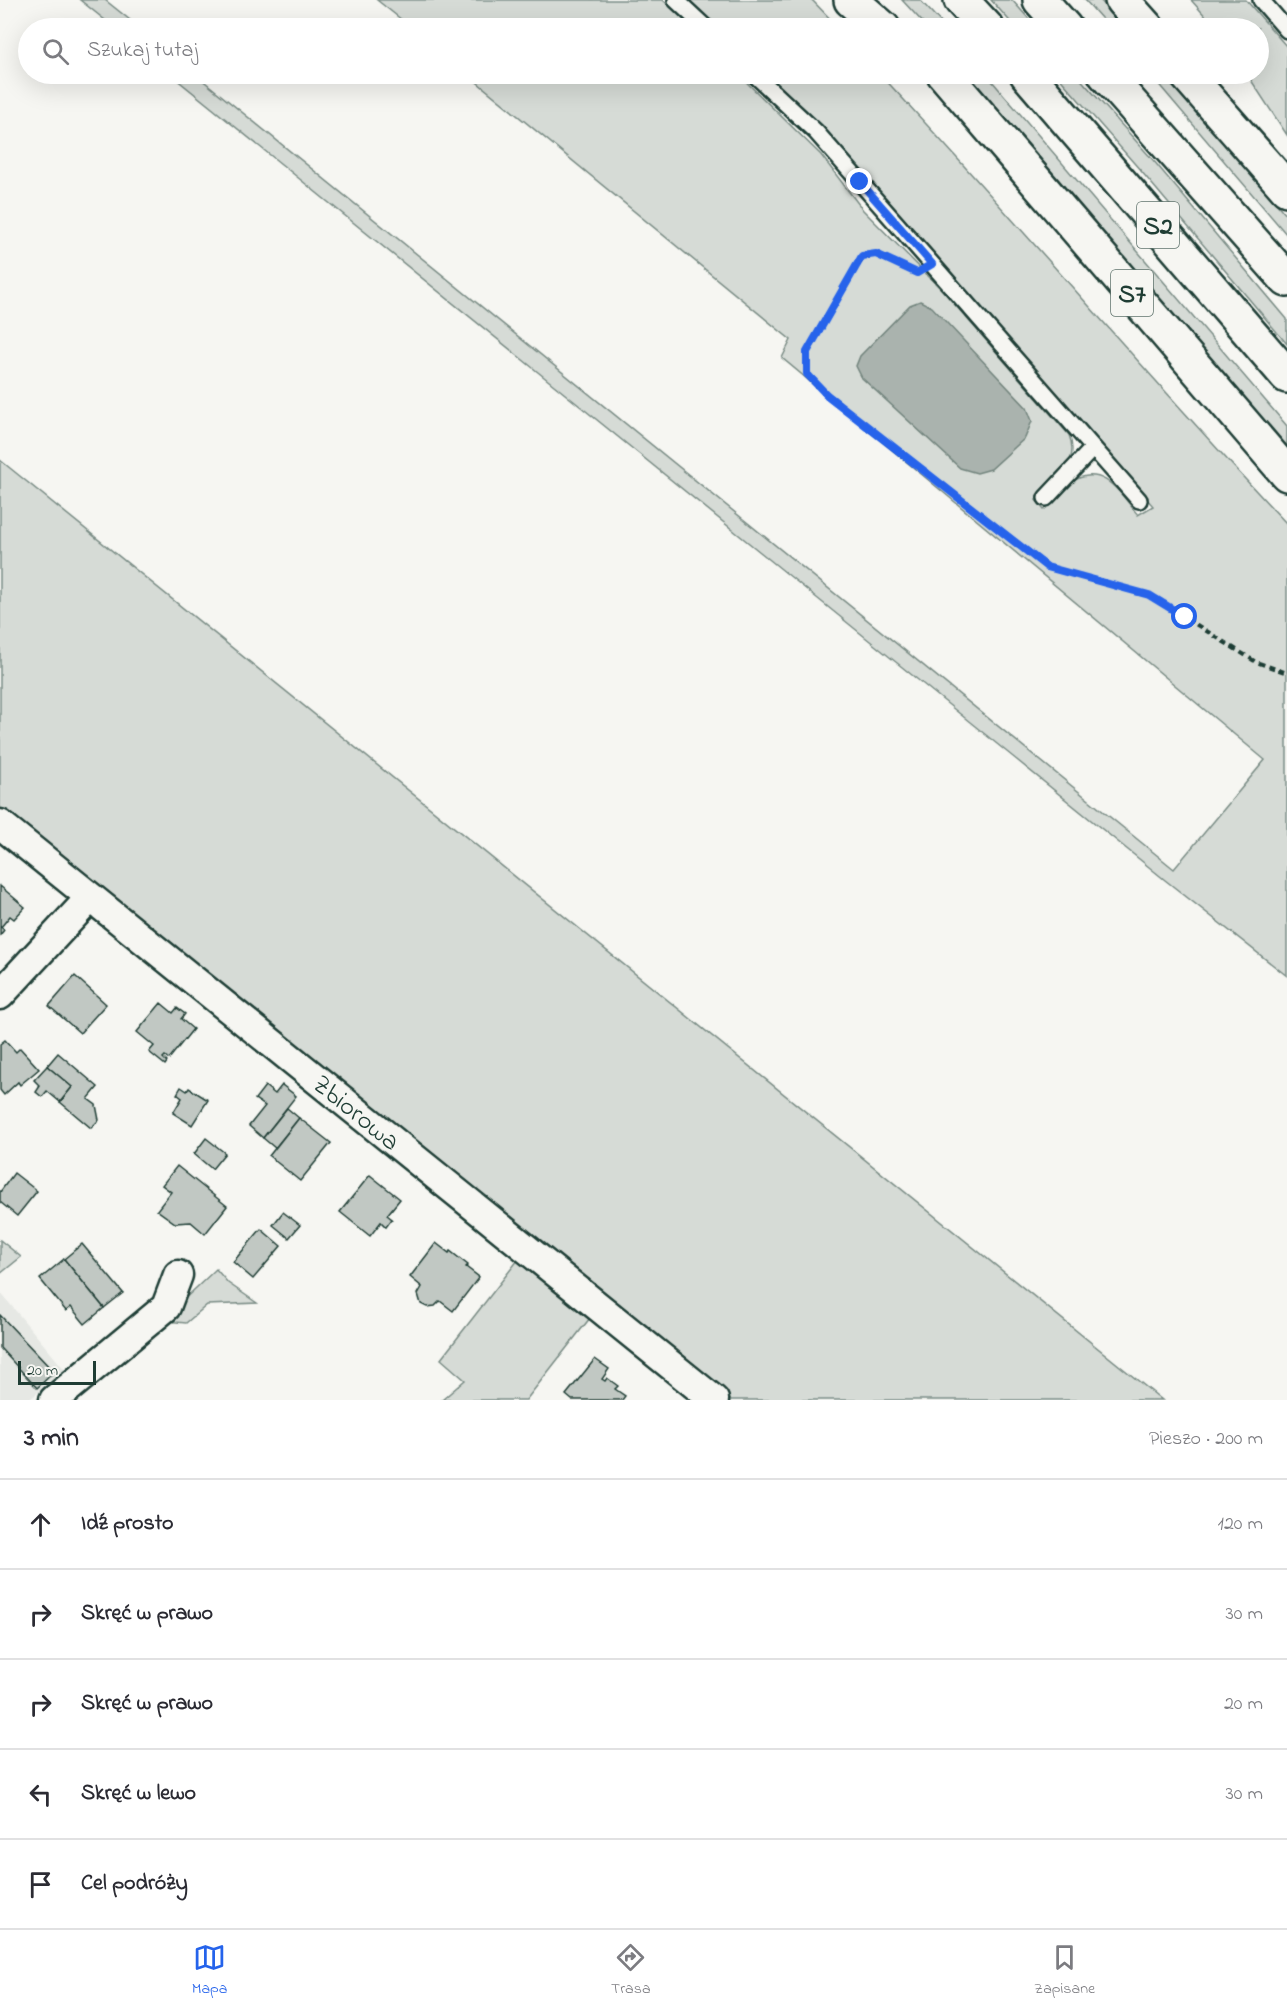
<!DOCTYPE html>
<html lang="pl">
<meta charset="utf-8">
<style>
body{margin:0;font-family:"Indie Flower",sans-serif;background:#f7f7f7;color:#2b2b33}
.scale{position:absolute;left:18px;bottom:15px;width:78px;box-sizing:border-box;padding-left:6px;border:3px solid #1f3d34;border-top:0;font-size:16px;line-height:21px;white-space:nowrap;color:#1f3d34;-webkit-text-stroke:4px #f6f6f2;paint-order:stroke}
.stop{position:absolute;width:18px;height:18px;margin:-14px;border:4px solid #2563eb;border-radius:50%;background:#fff}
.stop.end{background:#2563eb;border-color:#fff;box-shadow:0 2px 6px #0008}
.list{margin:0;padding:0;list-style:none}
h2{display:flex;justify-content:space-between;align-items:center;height:78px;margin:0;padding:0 24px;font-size:26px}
h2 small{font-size:20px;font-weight:400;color:#7c7c81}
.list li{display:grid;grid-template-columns:39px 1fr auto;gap:18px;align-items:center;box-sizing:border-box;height:90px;padding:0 24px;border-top:2px solid #e1e1e2}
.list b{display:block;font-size:22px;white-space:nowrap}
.list em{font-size:20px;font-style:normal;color:#7c7c81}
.icon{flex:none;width:33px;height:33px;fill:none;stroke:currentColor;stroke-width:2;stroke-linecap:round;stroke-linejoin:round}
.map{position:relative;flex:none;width:1287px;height:1400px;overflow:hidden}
.search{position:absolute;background:#fff;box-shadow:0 6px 24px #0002;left:18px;right:18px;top:18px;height:66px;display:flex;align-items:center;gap:15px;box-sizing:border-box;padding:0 21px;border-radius:33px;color:#7c7c81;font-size:22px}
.sheet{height:528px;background:#fff}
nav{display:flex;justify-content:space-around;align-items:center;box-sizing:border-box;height:84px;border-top:2px solid #e1e1e2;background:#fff;font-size:16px;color:#7c7c81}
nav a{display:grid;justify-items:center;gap:3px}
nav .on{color:#2563eb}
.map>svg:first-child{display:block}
.built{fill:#e6e8e4}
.green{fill:#d6dbd6;stroke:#7a8c85;stroke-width:1.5}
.water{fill:#aab3ae;stroke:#72847d;stroke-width:1.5}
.building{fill:#c1c8c3;stroke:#1f3d34;stroke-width:1.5}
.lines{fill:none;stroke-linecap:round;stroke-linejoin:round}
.service-casing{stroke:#1f3d34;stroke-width:20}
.minor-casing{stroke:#1f3d34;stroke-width:33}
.motorway-casing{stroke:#1f3d34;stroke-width:38}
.path{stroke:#1f3d34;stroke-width:4;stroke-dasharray:6 4.5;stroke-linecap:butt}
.service{stroke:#f6f6f2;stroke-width:15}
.minor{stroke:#f6f6f2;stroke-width:28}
.motorway{stroke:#f6f6f2;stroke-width:33}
.route{stroke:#2563eb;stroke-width:8}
.labels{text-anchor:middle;stroke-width:4.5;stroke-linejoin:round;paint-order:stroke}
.shield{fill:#f6f6f2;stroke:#60746d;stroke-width:1.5}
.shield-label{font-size:26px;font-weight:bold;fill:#1f3d34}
.street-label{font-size:27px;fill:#1f3d34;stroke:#f6f6f2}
</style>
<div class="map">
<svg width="1287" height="1400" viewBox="0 0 1287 1400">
<rect width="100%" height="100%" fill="#f6f6f2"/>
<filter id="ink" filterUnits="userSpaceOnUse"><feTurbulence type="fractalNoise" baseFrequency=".0167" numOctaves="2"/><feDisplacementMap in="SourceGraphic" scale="12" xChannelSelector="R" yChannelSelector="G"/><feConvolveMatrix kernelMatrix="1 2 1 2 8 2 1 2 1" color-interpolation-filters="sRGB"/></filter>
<g filter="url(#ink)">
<path class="built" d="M0,1292L65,1370L29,1400H0Z"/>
<g class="green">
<path d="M80,0H105L140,28H115Z"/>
<path d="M377,0H663L692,28H412Z"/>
<path d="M687,0H812L839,28H716Z"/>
<path d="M902,0H920L946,28H928Z"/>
<path d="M991,0H1012L1037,28H1016Z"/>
<path d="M1085,0H1100L1126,28H1110Z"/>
<path d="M1191,0H1246L1287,47V135L1247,74H1258V28H1216Z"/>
<path d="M170,74H195L1174,869L1265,760L782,358L791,340L467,74H738L821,155L863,210L942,290L1069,435C1081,464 1055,481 1036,500L1044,510C1053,502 1060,489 1070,483C1102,461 1120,493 1138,515L1153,506L956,278L806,110L764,74H880C1018,222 1148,377 1287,524V976L1165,880Z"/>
<path d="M968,74H986L1287,426V448Z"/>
<path d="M1056,74H1076L1153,160L1287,319V344L1141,171Z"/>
<path d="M1150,74H1166L1174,82L1287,216V235Z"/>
<path d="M0,460L1162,1400H727L0,809Z"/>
<path d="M0,1240L21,1257L0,1274Z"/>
<path d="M518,1260L590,1318L526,1400H442L465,1380L441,1359Z"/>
<path d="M216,1269L228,1283L257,1303L207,1305L186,1323L165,1321L176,1307Z"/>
</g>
<path class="water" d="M920,301L932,307L1027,408L1032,421L1025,438L991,469L977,473L960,468L862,378L856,366L860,356L910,305Z"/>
<g class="building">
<path d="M0,886L25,907L14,919L10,916L1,927L4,930L0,935Z"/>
<path d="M75,976L106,1004L80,1033L49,1006Z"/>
<path d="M161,1003L173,1013L177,1008L185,1014L181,1019L193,1029L169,1059L165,1056L163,1058L167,1062L165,1065L149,1052L154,1046L137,1032Z"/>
<path d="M5,1040L16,1052L20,1048L39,1069L20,1085L18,1082L4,1095L0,1090V1044Z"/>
<path d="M58,1053L98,1087L88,1099L96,1105L99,1120L91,1128L60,1102L72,1087L47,1066Z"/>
<path d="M47,1066L72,1087L60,1102L47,1091L42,1097L36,1092L40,1086L34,1080Z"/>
<path d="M282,1085L296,1096L263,1138L249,1126L265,1106L255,1099L265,1086L275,1094Z"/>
<path d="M181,1087L187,1091L189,1088L208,1100L192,1125L173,1113L182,1098L177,1094Z"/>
<path d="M287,1108L299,1118L275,1148L263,1138Z"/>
<path d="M299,1118L331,1143L300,1181L269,1156Z"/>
<path d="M206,1138L225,1153L212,1169L194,1154Z"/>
<path d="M177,1166L227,1206L205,1234L191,1222L175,1223L157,1210L171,1192L162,1185Z"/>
<path d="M14,1173L37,1191L17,1216L0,1202V1192Z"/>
<path d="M370,1175L400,1199L387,1215L392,1219L386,1227L381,1222L370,1236L340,1212Z"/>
<path d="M283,1212L300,1225L289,1238L273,1225Z"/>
<path d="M261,1229L281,1246L253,1279L233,1262Z"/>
<path d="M436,1243L449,1253L450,1251L468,1265L466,1267L479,1277L453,1311L440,1301L435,1306L427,1307L421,1304L418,1294L422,1287L410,1277Z"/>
<path d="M82,1244L123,1293L104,1308L64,1259Z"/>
<path d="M64,1259L104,1308L85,1324L71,1307L66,1311L40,1279Z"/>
<path d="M0,1315L54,1372L37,1388L0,1348Z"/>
<path d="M595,1359L609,1369L602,1379L605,1381L607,1378L618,1386L615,1389L625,1396L622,1400H572L566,1395Z"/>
</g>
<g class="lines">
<g class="service-casing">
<g id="service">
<path d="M676,0L706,28"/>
<path d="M1261,0L1287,30"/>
<path d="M754,74L816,132L1139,500"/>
<path d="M1046,498L1093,448"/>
</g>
</g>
<g class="minor-casing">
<g id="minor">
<path d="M0,824L714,1400"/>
<path d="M0,995L90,898"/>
<path d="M54,1400L166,1307L178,1275"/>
</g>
</g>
<g class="motorway-casing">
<g id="motorway">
<path d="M851,0L883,28"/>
<path d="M961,0L987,28"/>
<path d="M1040,0L1065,28"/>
<path d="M1122,0L1147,28"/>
<path d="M944,74L1287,474"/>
<path d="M1027,74L1287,376"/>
<path d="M1105,74L1287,280"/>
<path d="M1186,74L1287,189"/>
</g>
</g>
<path class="path" d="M908,269L876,254L862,257L807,352V374L827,395L1047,567L1149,595L1256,662L1287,673"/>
<use href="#service" class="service"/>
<use href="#minor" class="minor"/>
<use href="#motorway" class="motorway"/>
</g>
</g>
<g class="lines" filter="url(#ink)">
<path class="route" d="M860,182L932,264L917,273L876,254L862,256L807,352V374L827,395L1047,567L1149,595L1185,617"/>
</g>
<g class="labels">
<g class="shield">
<rect x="1137" y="202" width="42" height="46" rx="4.5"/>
<rect x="1111" y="270" width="42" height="46" rx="4.5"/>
</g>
<g class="shield-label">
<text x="1158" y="234">S2</text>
<text x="1132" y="302">S7</text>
</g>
<g class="street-label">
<text transform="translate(357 1112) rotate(39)" y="9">Zbiorowa</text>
</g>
</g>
</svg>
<div class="scale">20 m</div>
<div class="stop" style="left:1185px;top:617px"></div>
<div class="stop end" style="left:860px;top:182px"></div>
<div class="search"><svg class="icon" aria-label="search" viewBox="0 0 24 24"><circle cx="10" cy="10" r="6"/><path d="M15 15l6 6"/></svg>Szukaj tutaj</div>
</div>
<section class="sheet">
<h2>3 min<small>Pieszo · 200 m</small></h2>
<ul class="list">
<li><svg class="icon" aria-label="ahead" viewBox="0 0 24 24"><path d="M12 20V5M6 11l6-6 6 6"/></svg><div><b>Idź prosto</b></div><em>120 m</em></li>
<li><svg class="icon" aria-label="right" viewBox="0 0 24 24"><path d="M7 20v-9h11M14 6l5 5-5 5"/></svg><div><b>Skręć w prawo</b></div><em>30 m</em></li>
<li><svg class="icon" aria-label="right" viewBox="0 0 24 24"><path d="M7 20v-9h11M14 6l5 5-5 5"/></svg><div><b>Skręć w prawo</b></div><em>20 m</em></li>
<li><svg class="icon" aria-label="left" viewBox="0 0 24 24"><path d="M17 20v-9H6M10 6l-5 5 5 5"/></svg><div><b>Skręć w lewo</b></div><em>30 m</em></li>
<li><svg class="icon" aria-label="arrive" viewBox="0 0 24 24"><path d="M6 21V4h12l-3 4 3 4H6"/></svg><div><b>Cel podróży</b></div></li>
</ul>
</section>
<nav>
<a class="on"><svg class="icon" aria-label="map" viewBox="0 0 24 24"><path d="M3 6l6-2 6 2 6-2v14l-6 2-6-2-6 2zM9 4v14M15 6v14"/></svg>Mapa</a>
<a><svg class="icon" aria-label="directions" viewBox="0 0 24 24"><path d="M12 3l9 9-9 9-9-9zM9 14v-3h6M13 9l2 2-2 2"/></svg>Trasa</a>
<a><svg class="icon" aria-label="saved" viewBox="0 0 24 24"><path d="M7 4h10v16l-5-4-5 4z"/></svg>Zapisane</a>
</nav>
